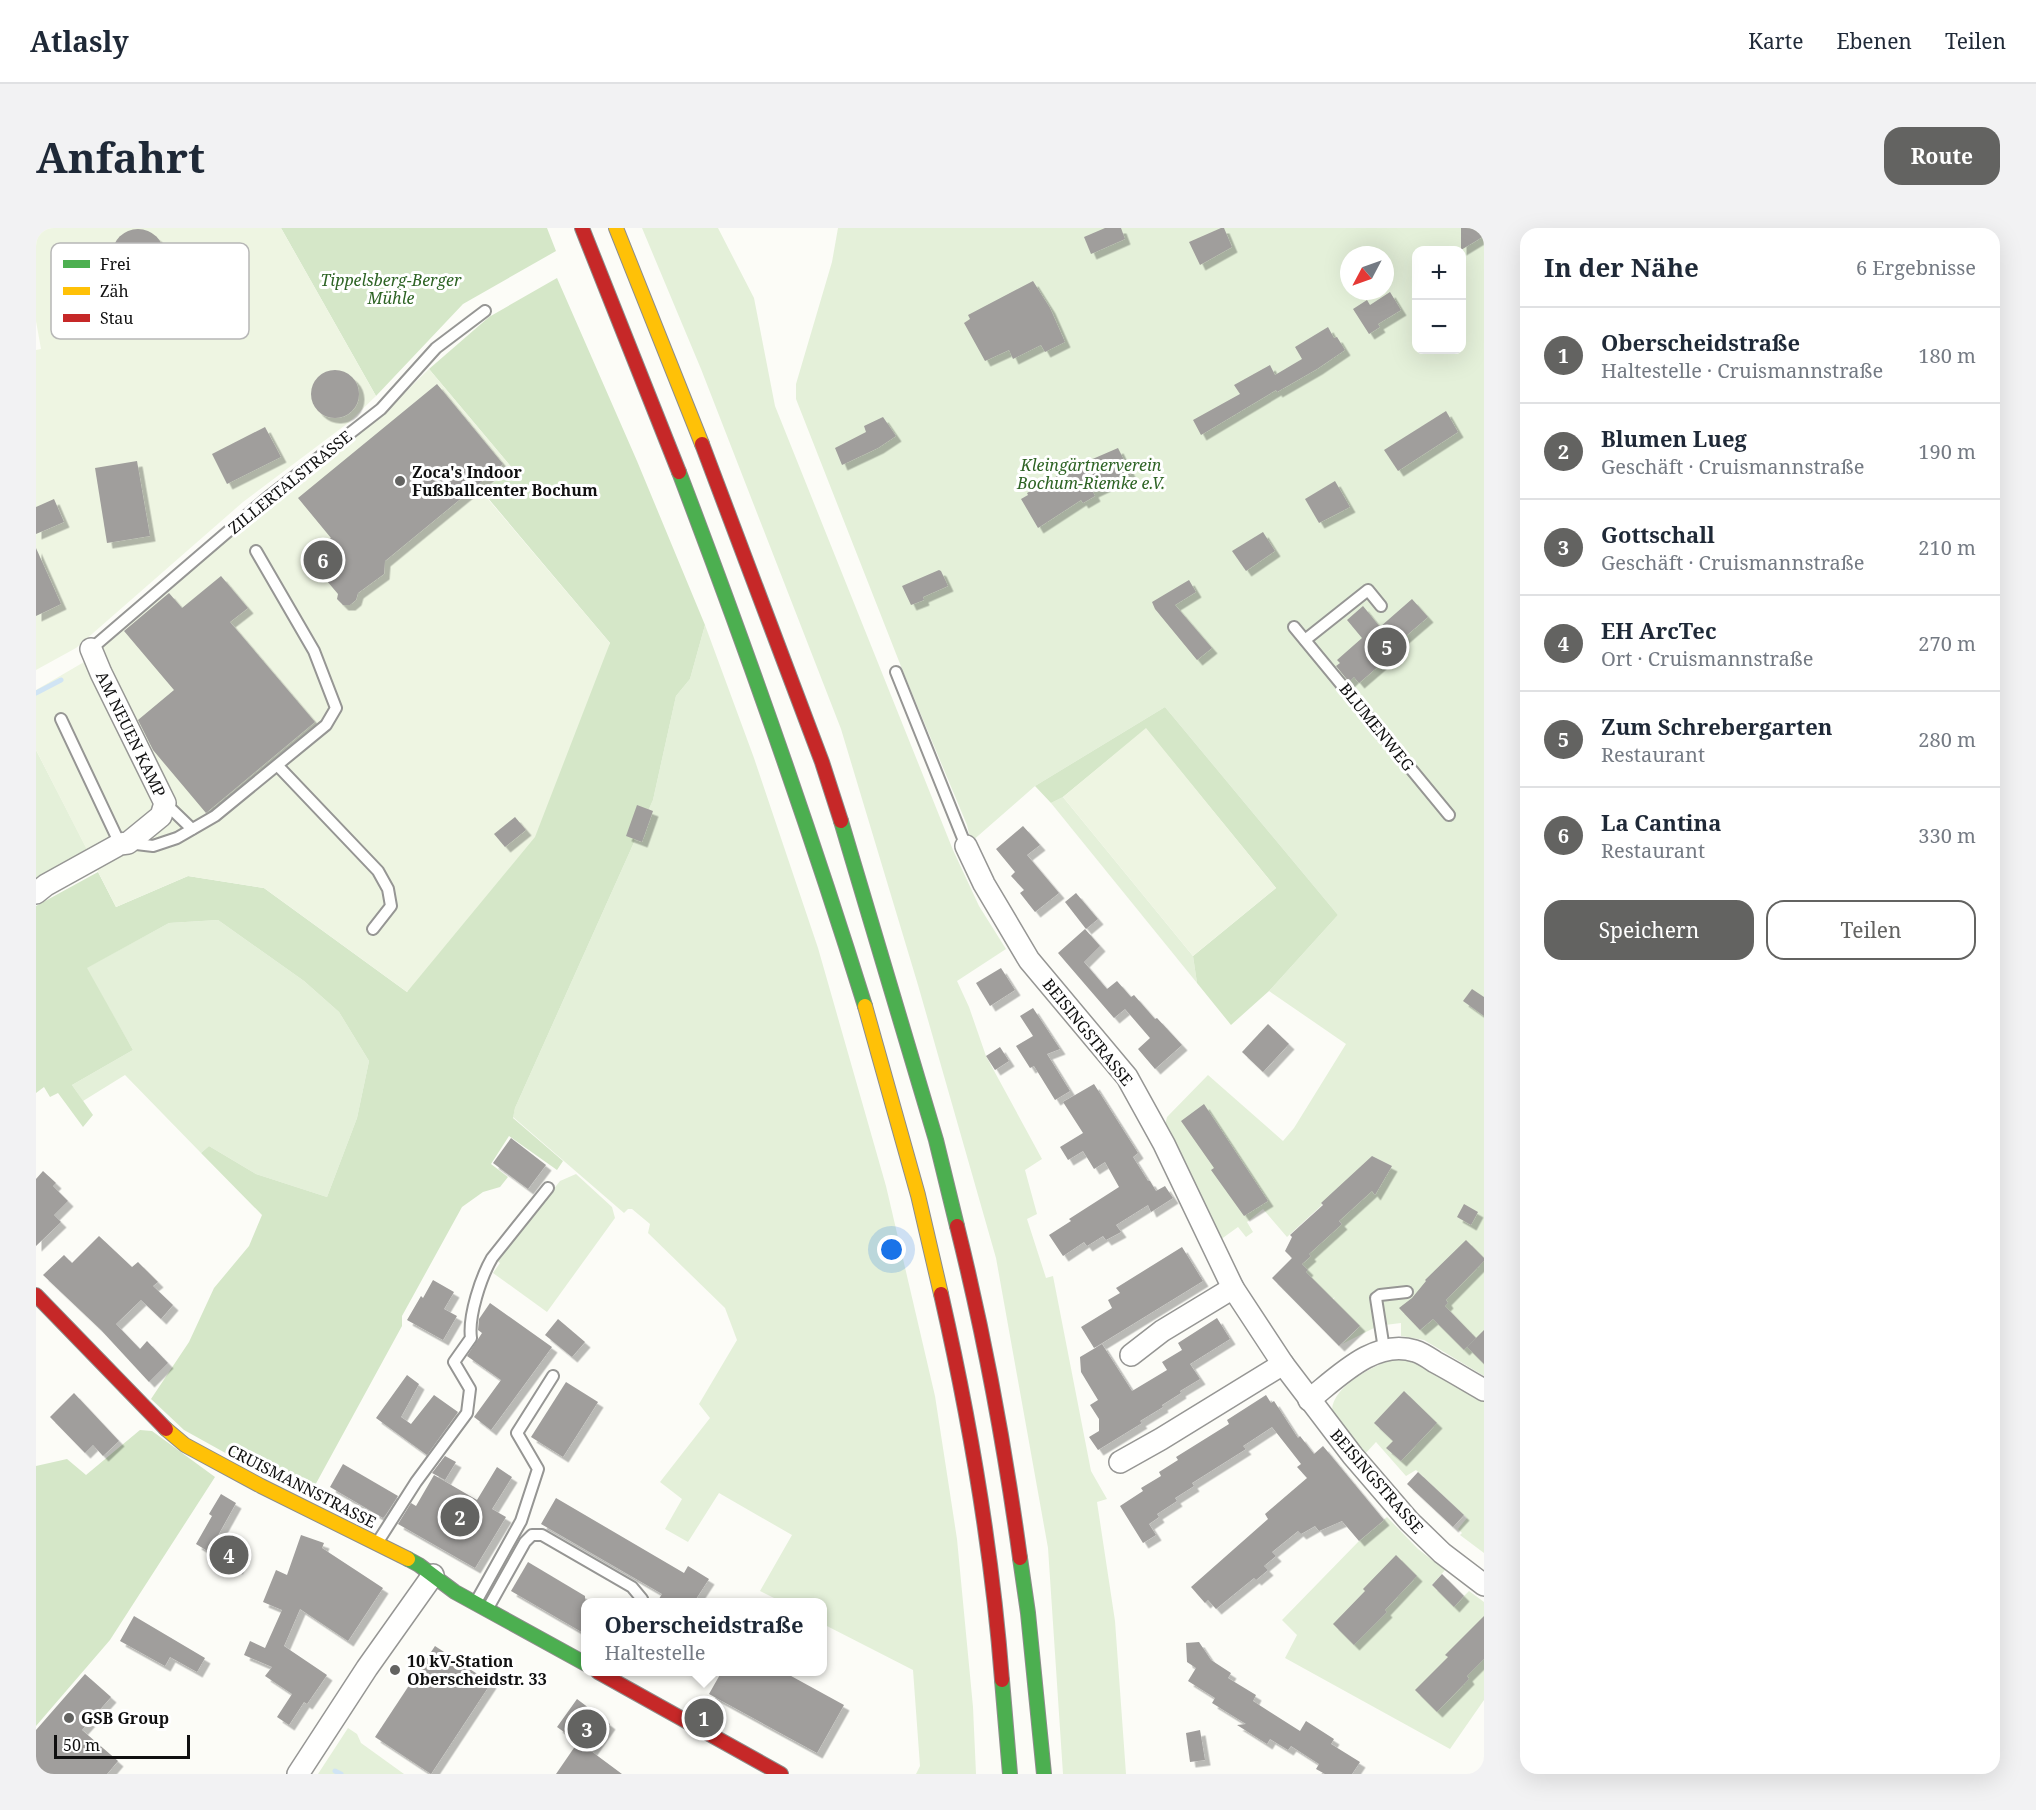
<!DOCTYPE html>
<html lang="de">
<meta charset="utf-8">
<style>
body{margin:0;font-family:"Noto Serif",serif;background:#f2f2f3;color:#1f2937}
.controls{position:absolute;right:18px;top:18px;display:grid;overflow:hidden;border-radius:12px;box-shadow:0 6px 24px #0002}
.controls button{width:54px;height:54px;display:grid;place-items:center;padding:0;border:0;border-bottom:2px solid #e0e1e3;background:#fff;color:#1f2937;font:30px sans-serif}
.compass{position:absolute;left:1304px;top:18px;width:54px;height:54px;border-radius:50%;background:#fff;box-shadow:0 6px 24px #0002;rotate:229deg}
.scale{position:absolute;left:18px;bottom:15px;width:136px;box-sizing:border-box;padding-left:6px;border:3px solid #101010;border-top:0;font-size:16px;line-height:21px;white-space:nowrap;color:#101010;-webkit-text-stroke:4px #fff;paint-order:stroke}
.you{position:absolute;left:856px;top:1022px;width:21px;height:21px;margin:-15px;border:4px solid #fff;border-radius:50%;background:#1a73e8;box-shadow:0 0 0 9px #1a73e833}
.badge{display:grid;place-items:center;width:39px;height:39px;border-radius:50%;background:#636361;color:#fff;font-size:20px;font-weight:700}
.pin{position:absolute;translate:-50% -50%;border:3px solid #fff;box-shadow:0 2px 6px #0006}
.popup{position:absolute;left:545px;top:1370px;width:246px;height:78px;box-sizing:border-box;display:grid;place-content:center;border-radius:12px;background:#fff;filter:drop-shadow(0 2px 4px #0005);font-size:20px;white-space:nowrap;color:#747a83}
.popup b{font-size:22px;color:#1f2937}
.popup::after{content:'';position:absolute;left:50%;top:100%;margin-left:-12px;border:12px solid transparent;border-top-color:#fff}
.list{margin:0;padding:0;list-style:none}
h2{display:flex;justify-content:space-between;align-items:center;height:78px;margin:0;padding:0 24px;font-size:26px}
h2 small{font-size:20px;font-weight:400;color:#747a83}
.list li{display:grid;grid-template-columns:39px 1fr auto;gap:18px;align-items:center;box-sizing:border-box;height:96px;padding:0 24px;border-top:2px solid #e0e1e3}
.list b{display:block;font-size:22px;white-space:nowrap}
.list p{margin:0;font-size:20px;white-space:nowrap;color:#747a83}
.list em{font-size:20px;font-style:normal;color:#747a83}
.actions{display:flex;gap:12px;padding:18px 24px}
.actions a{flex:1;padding:14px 0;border:2px solid #636361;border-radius:18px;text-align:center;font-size:21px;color:#636361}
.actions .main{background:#636361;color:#fff}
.map{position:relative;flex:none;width:1448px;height:1546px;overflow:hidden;border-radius:18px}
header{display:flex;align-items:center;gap:36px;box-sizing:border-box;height:84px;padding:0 30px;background:#fff;border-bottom:2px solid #e0e1e3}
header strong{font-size:28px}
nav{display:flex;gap:33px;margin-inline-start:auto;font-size:21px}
.intro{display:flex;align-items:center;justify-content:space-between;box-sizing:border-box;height:144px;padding:0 36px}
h1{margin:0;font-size:42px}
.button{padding:15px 27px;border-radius:18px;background:#636361;color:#fff;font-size:21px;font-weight:700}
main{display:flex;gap:36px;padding:0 36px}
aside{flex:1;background:#fff;border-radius:18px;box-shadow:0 6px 24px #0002}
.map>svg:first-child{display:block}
.green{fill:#e4f0d9;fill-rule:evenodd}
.forest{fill:#d5e7c8}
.pitch{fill:#eef5e2}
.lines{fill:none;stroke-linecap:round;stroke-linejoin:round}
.stream{stroke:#d0e4f4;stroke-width:5}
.building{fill:#a09e9c;filter:url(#shadow)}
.lane-casing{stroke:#969694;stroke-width:14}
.street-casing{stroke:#969694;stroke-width:24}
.fast-casing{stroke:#8d8d8b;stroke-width:16}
.slow-casing{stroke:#8d8d8b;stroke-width:16}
.jam-casing{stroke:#8d8d8b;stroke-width:16}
.lane{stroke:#fffffe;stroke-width:10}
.street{stroke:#fffffe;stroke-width:21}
.fast{stroke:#4caf50;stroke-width:14}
.slow{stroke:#ffc107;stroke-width:14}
.jam{stroke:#c62828;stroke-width:14}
.poi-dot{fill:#636361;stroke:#fff;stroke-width:2}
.labels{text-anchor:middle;stroke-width:6;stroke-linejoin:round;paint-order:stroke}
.park-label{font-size:16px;font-style:italic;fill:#2e6425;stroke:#fff}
.poi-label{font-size:16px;font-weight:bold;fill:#101010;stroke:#fff;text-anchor:start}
.street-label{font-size:16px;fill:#101010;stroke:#fff}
.key{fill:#fff;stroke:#b7b7b7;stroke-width:1.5}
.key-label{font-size:16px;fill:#101010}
</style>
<header>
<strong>Atlasly</strong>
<nav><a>Karte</a><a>Ebenen</a><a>Teilen</a></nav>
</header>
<div class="intro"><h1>Anfahrt</h1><a class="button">Route</a></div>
<main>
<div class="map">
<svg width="1448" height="1546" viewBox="0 0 1448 1546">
<defs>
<filter id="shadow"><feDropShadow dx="5.5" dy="5.5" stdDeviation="0" flood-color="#0004"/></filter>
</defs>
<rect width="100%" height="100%" fill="#fcfcf7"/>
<g class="green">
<path d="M606,0H682L718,70L739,178L917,622L943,678L970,721L921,753L933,779L950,828L1006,931L989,942L1001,986L991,991L1010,1050L1017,1048L1055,1243L1071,1271L1061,1274L1079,1393L1090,1546H1027L1012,1320L960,1030L882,757L805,501L665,141Z"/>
<path d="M802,0H1448V1148L1388,1112L1365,1108V1095L1349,1097L1341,1111L1338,1100L1306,1116L1323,1099L1297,1072L1299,1069L1295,1072L1289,1064L1260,1036L1305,995L1303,992L1328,970L1285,975L1286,977L1251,1009L1227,981L1211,994L1217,1004L1210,1009L1202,999L1184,1012L1129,897L1131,889L1172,847L1247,913L1258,900L1310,816L1233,763L1302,687L1129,479L999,558L935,614L931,597L868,446L760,171V156L796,34ZM1380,22H1426V122H1380ZM1313,27H1349V63H1313Z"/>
<path d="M669,397L718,530L782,720L850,958L899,1168L921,1311L937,1479L940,1546H880L884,1538L877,1442L787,1396L786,1374H746L724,1363L756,1307L683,1265L652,1314L629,1301L646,1271L624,1254L674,1190L663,1176L701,1112L689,1080L612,1005L614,996L596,981H592L588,985L477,889L479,880L617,572L640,468L654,451Z"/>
<path d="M0,522L53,625L0,656Z"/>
<path d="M1027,569L1157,728L1161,755L1015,575Z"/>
<path d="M182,692L268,753L303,784L333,833L321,890L291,969L220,946L173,918L165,925L89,847L47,873L36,857L97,822L50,740L133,695Z"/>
<path d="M540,946L576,979L579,990L511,1084L457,1045L464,1035L461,1033L524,953Z"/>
<path d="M1357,1131L1379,1134L1448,1173V1325L1424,1307L1426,1305L1422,1301L1431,1290L1380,1242L1370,1248L1340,1214L1328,1227L1297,1188C1289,1162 1337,1138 1357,1131Z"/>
<path d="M1351,1289L1382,1321L1409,1342L1396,1357L1418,1378L1433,1363L1448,1374V1472L1414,1521L1249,1430L1261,1407L1246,1392L1323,1313Z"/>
<path d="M312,1500L321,1506L325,1515L368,1546H282Z"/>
</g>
<g class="forest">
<path d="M245,0H511L520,23L427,76L340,168Z"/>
<path d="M521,50L601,233L669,397L654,451L640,468L617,572L479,880L477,890L527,933L521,942L473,908L455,936L472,949L464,959L447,964L426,979L366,1088V1098L277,1261L258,1263L148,1202L115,1171L153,1114L178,1060L213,1018L226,987L165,925L173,918L220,946L291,969L321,890L333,833L303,784L268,753L182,692L133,695L51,740L97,822L36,857L57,887L47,899L22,865L14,869L8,859L0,865V678L62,644L80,679L152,648L228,660L371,764L574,415L446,263L476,240L393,141L453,89Z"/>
<path d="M1129,479L1302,687L1233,763L1195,797L1161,755L1157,728L1240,660L1110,501L1027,569L1015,575L999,558Z"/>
<path d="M104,1202L116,1203L179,1249L74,1412L0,1498V1238L31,1231L50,1247Z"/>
</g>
<g class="pitch">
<path d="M0,0H245L340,168L312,195L207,274L40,420L0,442V122L5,121L0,93Z"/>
<path d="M393,141L476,240L446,264L574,415L499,609L371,764L228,660L152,648L80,679L0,522V462L48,434L145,349L252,260L341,192Z"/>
<path d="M1110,500L1240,660L1157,728L1027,569Z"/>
</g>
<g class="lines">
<g class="stream">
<path d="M0,465L25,452"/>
<path d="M299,1543L305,1546"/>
</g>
</g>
<g class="building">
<path d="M1069,0H1085L1089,11L1055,26L1048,9Z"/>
<path d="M1185,0H1188L1196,19L1164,37L1153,14Z"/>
<path d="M1425,0H1448V8L1425,22Z"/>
<circle cx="102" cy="27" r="26"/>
<path d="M997,53L1014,80L1029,114L1009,124L1005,117L977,131L973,122L949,133L928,95L934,91L932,87Z"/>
<path d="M1354,64L1365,82L1342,96L1344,99L1333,106L1317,81L1331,72L1334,77Z"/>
<path d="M1292,99L1298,110L1301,109L1309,122L1281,141L1241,164L1240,162L1165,207L1157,192L1204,166L1198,157L1234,137L1239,147L1266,131L1259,119Z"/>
<circle cx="299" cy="166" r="24"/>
<path d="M401,156L467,236L349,333L348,346L322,365L320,372L314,377H307L301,371L302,366L275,334L280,331L276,326L295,310L262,270Z"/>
<path d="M1410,183L1422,204L1362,243L1348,222Z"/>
<path d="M847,189L860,208L842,220L806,237L799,220L830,204L828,198Z"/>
<path d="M229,199L245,229L191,256L176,226Z"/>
<path d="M1082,220L1095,246L1057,264L1059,268L1047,275L1045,272L1002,300L985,271L992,267L991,265L1030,243L1029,242L1043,234L1045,236Z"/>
<path d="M101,233L114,308L71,315L59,240Z"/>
<path d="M1299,253L1314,279L1283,295L1269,271Z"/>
<path d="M18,271L28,294L0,306V279Z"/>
<path d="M1227,304L1239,323L1210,343L1196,323Z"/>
<path d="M0,320L25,376L0,388Z"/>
<path d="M903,342L905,343L912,358L887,369L888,372L875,377L866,358Z"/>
<path d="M185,348L212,380L194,394L279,494L170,585L117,522L102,492L138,462L88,403L133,365L146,380Z"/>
<path d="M1153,352L1160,364L1139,377L1176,420L1161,432L1119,381L1116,374Z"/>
<path d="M1376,371L1392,389L1356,420L1359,424L1323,455L1318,449L1313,454L1300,438L1304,435L1301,432L1326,410L1311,392L1327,378L1344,399Z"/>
<path d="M601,577L617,583L606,614L590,608Z"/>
<path d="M479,589L490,602L469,619L458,606Z"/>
<path d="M987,598L1004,617L991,627L1023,665L999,684L984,665L988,662L975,648L979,644L960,621Z"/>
<path d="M1040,665L1062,691L1050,701L1029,674Z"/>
<path d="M1049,701L1064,718L1048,734L1071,761L1081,753L1095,769L1098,767L1119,791L1121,790L1146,817L1119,841L1102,821L1114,810L1089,781L1078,790L1022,725Z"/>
<path d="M965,740L979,762L954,778L940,755Z"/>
<path d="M1436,761L1448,769V788L1427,773Z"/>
<path d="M997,780L1024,821L1011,826L1034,863L1019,872L998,838L994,840L980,818L997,808L984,788Z"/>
<path d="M1232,796L1253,816L1227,844L1206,824Z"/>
<path d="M964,819L973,833L959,842L950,828Z"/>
<path d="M1058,856L1102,925L1097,929L1112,953H1114L1120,963L1129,958L1137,970L1115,984L1112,977L1080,997L1085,1004L1070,1012L1067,1008L1051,1018L1048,1014L1027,1028L1013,1007L1035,993L1033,991L1083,959L1069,934L1058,941L1047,923L1032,932L1024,919L1047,905L1027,874Z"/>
<path d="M1168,876L1232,973L1208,988L1175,942L1178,940L1145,893Z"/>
<path d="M475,910L510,937L492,961L457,935Z"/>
<path d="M1336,928L1356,938L1339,967L1336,963L1303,993L1306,996L1273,1026L1275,1028L1266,1036L1272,1042L1270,1044L1324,1098L1303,1118L1236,1050L1256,1030L1249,1023L1256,1009L1254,1007L1287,977L1285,975Z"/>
<path d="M7,943L20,955L17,958L32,973L18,987L25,994L0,1018V951Z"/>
<path d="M1428,976L1442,984L1435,997L1421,989Z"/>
<path d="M63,1008L96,1039L102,1034L122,1054L117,1058L137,1077L125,1091L105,1072L80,1096L104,1121L111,1113L132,1135L113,1154L65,1102L7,1047L28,1027L36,1035Z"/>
<path d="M1430,1012L1448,1030V1033L1410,1072L1412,1075L1409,1078L1440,1110L1428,1122L1397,1091L1384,1102L1363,1080L1376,1070L1390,1053L1389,1052Z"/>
<path d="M1146,1019L1167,1053L1058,1120L1045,1099L1076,1080L1072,1072L1084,1065L1080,1060Z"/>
<path d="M397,1052L418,1064L408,1081L421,1088L407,1112L371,1092L385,1068L387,1070Z"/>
<path d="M454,1075L516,1119L455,1202L438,1189L465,1152L431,1128L446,1105L442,1102L443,1091Z"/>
<path d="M1181,1090L1194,1111L1154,1136L1164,1151L1144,1163L1145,1165L1126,1177L1127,1179L1104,1193L1106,1195L1062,1222L1053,1209L1063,1203V1191L1054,1177L1062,1172L1045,1144L1044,1129L1066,1116L1096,1163L1131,1142L1126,1134L1146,1122L1142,1115Z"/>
<path d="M522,1091L549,1114L536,1129L509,1107Z"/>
<path d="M1448,1102V1136L1431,1119Z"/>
<path d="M371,1147L383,1156L365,1189L375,1196L398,1167L422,1184L391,1227L340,1190Z"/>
<path d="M530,1154L562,1174L527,1229L495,1209Z"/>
<path d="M1368,1163L1401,1195L1365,1233L1350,1220L1357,1213L1338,1195Z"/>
<path d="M38,1165L83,1213L67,1228L57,1217L49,1225L14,1189Z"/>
<path d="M1230,1167L1235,1175L1238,1173L1262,1210L1264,1208L1278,1226L1287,1218L1348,1292L1323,1313L1306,1293L1283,1303L1279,1298L1265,1306L1262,1303L1236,1324L1240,1328L1228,1338L1232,1342L1220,1352L1218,1350L1180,1381L1172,1372L1169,1375L1155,1359L1232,1291L1229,1286L1271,1250L1261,1239L1265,1236L1236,1199L1207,1218L1210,1221L1156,1255L1158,1258L1139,1270L1141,1273L1121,1286L1123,1289L1113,1296L1120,1307L1107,1315L1084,1278L1107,1263L1105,1260L1125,1248L1123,1244L1142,1232L1140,1229L1193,1196L1191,1192Z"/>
<path d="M409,1228L420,1234L409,1252L396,1245Z"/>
<path d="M307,1236L362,1268L349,1288L347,1290L294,1259Z"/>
<path d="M461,1239L476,1249L456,1281L470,1289L439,1340L362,1296L375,1275L380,1278L398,1247L441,1272Z"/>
<path d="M1382,1244L1428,1287L1417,1299L1371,1256Z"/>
<path d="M185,1266L200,1275L180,1311L209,1327L201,1341L160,1316L176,1288L173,1286Z"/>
<path d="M520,1270L648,1345L652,1338L673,1351L658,1374H621L626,1366L505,1296Z"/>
<path d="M265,1307L288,1315L286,1320L347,1360L312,1413L264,1381L248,1418L291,1447L271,1476L268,1474L253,1497L241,1489L256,1466L229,1448L236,1439L208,1427L214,1413L229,1420L246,1382L227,1374L240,1342L251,1347Z"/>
<path d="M1360,1327L1381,1348L1349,1382L1351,1384L1318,1417L1297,1396L1329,1363L1327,1361Z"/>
<path d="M492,1334L549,1368V1406L475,1363Z"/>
<path d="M1406,1346L1428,1368L1418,1379L1396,1357Z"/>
<path d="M98,1388L169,1430L161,1444L134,1429L129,1438L84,1413Z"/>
<path d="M1448,1388V1431L1431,1448L1433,1451L1401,1484L1379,1462L1412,1429L1409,1427Z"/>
<path d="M1163,1414L1175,1432L1195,1445L1192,1450L1220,1467L1217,1473L1264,1503L1270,1493L1298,1511L1295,1516L1324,1534L1316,1546H1289L1280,1541L1283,1536L1255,1518L1252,1522L1234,1511L1231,1516L1201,1497L1210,1496L1176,1475L1179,1470L1152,1453L1160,1440L1151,1434L1150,1415Z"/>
<path d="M399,1418L455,1455L395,1546L339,1509Z"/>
<path d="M686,1443H746L808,1477L781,1525L673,1466Z"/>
<path d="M49,1446L75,1469L46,1502L82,1533L71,1546H0V1502Z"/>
<path d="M541,1471L574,1496L555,1523L586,1546H520L542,1514L521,1499Z"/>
<path d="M1164,1502L1169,1532L1154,1534L1150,1505Z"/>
</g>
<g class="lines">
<g class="lane-casing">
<g id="lane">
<path d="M1258,399L1413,587"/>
<path d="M1269,412L1332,362L1345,378"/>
<path d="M55,421L231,270L345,181L400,120L449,83"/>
<path d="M860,444L930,618"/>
<path d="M25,491L84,616"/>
<path d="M242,538L342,643L352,661L355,678L337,701"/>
<path d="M129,575L156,601"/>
<path d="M92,615L117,618L141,610L179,588L290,497L300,480L278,423L220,323"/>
<path d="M1348,1121L1340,1070L1344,1067L1371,1064"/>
<path d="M343,1312L380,1254L431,1185L434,1161L418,1134L435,1110C432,1088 445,1049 456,1030L512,960"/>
<path d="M441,1372L485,1293L502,1241L481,1205L517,1148"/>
<path d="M452,1380L489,1314L496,1307H506L596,1359L606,1371L605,1374"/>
</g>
</g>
<g class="street-casing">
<g id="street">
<path d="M930,618L948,656L993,732L1091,849L1128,916L1197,1060L1247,1136L1317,1228L1373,1293L1406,1325L1448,1357"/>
<path d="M0,665L10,657L84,616L92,615L125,588L129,575L65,445L55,421"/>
<path d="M1095,1127L1126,1103L1197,1060"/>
<path d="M1273,1172C1302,1149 1339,1110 1379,1123C1386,1125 1393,1130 1399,1134C1416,1143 1432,1153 1448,1162"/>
<path d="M1084,1234L1125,1211L1247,1136"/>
<path d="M262,1546L331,1440L397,1347"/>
</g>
</g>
<g class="fast-casing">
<g id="fast">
<path d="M643,244C710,420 773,598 829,778"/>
<path d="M805,593L900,912L921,998"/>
<path d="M984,1330L992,1385L1008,1546"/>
<path d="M372,1331L383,1337L419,1364L550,1436"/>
<path d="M966,1452L974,1546"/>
</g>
</g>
<g class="slow-casing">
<g id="slow">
<path d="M580,0L666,216"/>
<path d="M829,778L882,967L905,1066"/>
<path d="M130,1201L149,1217L225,1258L372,1331"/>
</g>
</g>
<g class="jam-casing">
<g id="jam">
<path d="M546,0L643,244"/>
<path d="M666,216L786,534L805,593"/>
<path d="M921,998C948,1106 969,1220 984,1330"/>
<path d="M905,1066C934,1193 956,1322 966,1452"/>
<path d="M0,1067L130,1201"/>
<path d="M562,1444L745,1546"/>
</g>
</g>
<use href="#lane" class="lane"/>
<use href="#street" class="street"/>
<use href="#fast" class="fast"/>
<use href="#slow" class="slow"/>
<use href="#jam" class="jam"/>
</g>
<g class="poi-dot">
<circle cx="364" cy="253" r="6"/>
<circle cx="359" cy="1442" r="6"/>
<circle cx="33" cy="1490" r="6"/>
</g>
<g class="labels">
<g class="park-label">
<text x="355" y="58">Tippelsberg-Berger<tspan x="355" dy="18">Mühle</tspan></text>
<text x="1055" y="243">Kleingärtnerverein<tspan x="1055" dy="18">Bochum-Riemke e.V.</tspan></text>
</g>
<g class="poi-label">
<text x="376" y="250">Zoca's Indoor<tspan x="376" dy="18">Fußballcenter Bochum</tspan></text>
<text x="371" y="1439">10 kV-Station<tspan x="371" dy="18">Oberscheidstr. 33</tspan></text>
<text x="45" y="1496">GSB Group</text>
</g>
<g class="street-label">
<text transform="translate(254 254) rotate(-39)" y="6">ZILLERTALSTRASSE</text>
<text transform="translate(1341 499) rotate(51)" y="6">BLUMENWEG</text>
<text transform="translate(95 506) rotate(64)" y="6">AM NEUEN KAMP</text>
<text transform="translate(1052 804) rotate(51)" y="6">BEISINGSTRASSE</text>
<text transform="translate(1341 1253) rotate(49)" y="6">BEISINGSTRASSE</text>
<text transform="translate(266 1258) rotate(27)" y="6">CRUISMANNSTRASSE</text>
</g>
</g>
<rect x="15" y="15" width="198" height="96" rx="9" class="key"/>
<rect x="27" y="32" width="27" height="8" fill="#4caf50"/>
<rect x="27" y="59" width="27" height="8" fill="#ffc107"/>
<rect x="27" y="86" width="27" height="8" fill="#c62828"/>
<g class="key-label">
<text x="64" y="42">Frei</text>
<text x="64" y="69">Zäh</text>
<text x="64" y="96">Stau</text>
</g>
</svg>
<div class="controls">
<button>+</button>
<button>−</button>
</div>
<svg class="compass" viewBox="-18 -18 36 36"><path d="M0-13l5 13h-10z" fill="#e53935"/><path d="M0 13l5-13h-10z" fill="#747a83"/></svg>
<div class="scale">50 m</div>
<div class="you"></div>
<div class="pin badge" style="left:668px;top:1490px">1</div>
<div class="popup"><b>Oberscheidstraße</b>Haltestelle</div>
<div class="pin badge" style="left:424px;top:1289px">2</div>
<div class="pin badge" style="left:551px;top:1501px">3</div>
<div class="pin badge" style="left:193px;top:1327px">4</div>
<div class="pin badge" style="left:1351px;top:419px">5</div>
<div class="pin badge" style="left:287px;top:332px">6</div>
</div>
<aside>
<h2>In der Nähe<small>6 Ergebnisse</small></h2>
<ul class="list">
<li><span class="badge">1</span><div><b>Oberscheidstraße</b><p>Haltestelle · Cruismannstraße</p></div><em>180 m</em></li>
<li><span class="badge">2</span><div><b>Blumen Lueg</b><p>Geschäft · Cruismannstraße</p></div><em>190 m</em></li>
<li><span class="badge">3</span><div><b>Gottschall</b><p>Geschäft · Cruismannstraße</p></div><em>210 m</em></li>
<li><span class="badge">4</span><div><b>EH ArcTec</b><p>Ort · Cruismannstraße</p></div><em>270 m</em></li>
<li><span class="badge">5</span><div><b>Zum Schrebergarten</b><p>Restaurant</p></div><em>280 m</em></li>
<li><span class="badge">6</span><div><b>La Cantina</b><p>Restaurant</p></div><em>330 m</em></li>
</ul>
<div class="actions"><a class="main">Speichern</a><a>Teilen</a></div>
</aside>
</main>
